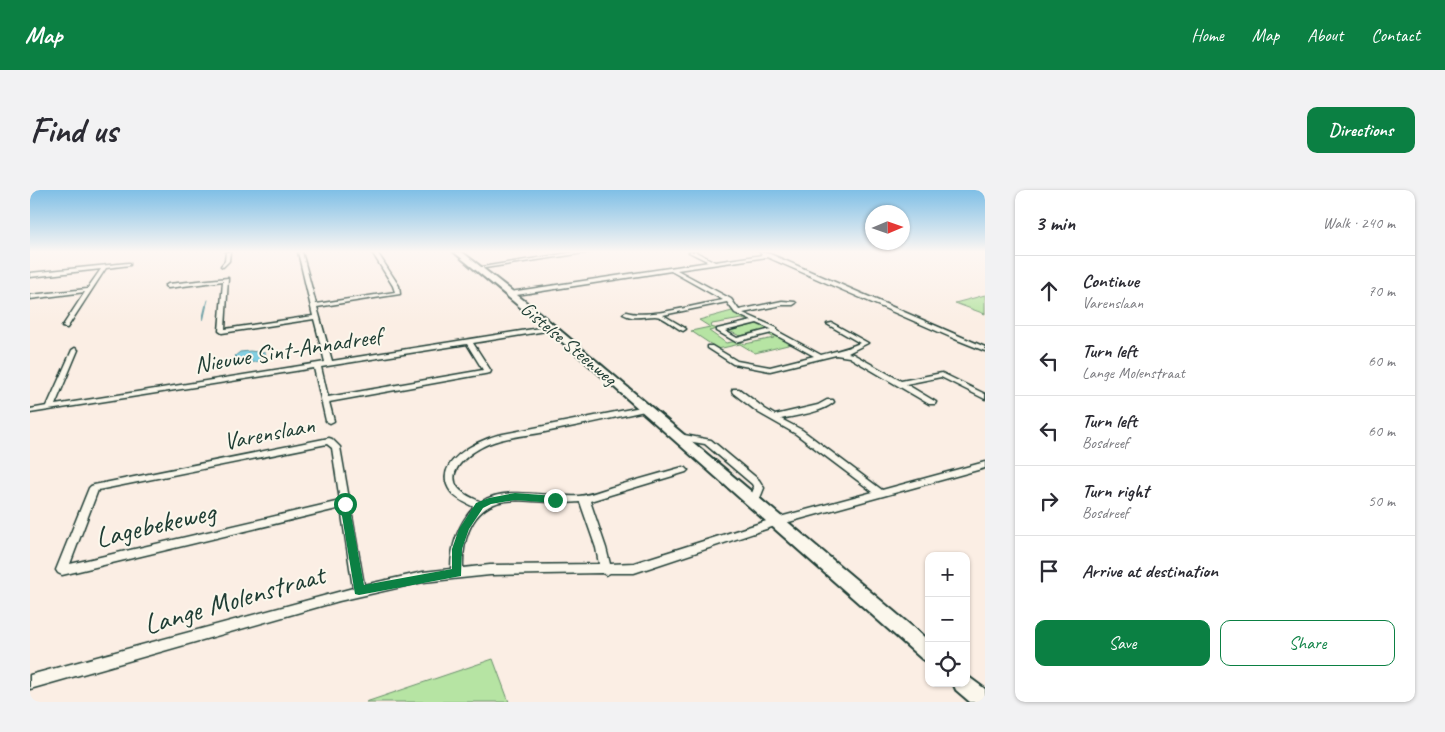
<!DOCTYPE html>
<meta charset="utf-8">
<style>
body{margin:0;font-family:Caveat,sans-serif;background:#f2f2f3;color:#2b2b33}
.controls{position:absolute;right:15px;bottom:15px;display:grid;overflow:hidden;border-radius:10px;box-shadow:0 1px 4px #0004}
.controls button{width:45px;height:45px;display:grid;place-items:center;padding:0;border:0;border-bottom:1px solid #e1e1e2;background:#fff;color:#2b2b33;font:25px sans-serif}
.compass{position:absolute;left:835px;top:15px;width:45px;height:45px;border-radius:50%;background:#fff;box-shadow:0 1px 4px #0004;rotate:88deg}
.stop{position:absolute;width:15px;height:15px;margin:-11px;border:4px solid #0b8043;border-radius:50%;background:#fff}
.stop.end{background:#0b8043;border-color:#fff;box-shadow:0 1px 5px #0008}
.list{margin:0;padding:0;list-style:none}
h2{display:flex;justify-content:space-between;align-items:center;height:65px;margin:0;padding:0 20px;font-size:21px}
h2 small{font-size:16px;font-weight:400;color:#7c7c81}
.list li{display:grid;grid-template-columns:32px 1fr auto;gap:15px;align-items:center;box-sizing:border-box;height:70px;padding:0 20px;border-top:1px solid #e1e1e2}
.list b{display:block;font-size:19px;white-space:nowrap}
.list p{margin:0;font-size:16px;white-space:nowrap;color:#7c7c81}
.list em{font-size:16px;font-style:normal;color:#7c7c81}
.actions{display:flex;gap:10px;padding:15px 20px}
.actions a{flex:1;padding:11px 0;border:1px solid #0b8043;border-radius:10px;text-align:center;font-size:18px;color:#0b8043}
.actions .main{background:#0b8043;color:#fff}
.icon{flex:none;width:28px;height:28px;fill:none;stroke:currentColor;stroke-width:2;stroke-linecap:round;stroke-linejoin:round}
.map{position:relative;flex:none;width:955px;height:512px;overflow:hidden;border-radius:10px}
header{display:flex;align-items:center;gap:30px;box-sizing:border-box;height:70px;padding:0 25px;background:#0b8043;color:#fff}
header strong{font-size:24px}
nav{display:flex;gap:28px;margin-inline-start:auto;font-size:18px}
.intro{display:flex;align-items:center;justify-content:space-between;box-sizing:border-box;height:120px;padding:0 30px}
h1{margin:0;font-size:35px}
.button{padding:12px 22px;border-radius:10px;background:#0b8043;color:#fff;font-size:18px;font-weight:700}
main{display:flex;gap:30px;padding:0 30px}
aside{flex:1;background:#fff;border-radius:10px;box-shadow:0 1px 4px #0004}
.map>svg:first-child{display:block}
.green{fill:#b6e4a3;stroke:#6a906c}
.water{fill:#83cfe2;stroke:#5b959c}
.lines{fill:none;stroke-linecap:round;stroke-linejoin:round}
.stream-far1{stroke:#5b959c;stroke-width:1}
.stream{stroke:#5b959c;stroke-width:2}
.minor-casing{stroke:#1f3d34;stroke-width:3}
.secondary-casing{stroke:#1f3d34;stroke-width:4}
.minor{fill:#fbf7ec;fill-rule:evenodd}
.secondary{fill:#fbf7ec;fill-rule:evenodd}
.route{fill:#0b8043}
.labels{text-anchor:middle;stroke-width:4;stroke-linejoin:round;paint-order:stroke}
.far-street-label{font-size:20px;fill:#1f3d34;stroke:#fbf7ec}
.street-label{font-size:24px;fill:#1f3d34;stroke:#fbf7ec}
.near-street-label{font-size:29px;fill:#1f3d34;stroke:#fbf7ec}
</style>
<header>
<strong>Map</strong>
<nav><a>Home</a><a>Map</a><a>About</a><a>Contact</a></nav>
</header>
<div class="intro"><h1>Find us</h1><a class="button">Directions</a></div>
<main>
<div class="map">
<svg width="955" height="512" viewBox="0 0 955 512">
<rect width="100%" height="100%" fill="#fbeee4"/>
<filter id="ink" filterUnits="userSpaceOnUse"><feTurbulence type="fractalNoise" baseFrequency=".02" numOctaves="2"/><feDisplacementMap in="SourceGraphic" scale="10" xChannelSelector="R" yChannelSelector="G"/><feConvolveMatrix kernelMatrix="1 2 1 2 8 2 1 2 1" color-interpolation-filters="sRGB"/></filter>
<g filter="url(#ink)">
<g class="green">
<path d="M955,105V124L925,113Z"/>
<path d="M702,121L720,132L712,129L682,134L681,137L688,139L679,141L696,153L708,151L715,154L744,148L738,144L741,143L762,154L725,163L710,154L688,159L661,141L680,137L669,130Z"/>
<path d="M726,134L732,135L738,140L710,146L699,141Z"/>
<path d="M463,469L479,512H336Z"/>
</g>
<path class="water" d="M220,161L235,163L236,167C228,174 211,175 205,166L210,162Z"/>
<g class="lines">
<path class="stream-far1" d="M176,117L178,110"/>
<path class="stream" d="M173,129L176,116"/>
<g class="minor-casing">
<g id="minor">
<path d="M196,62H200L199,71L193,77L191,76L195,71Z"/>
<path d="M268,62H272L286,114L365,102L363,96L342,62H347L369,96L370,104L287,117L302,171L522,136L525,138L522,140L443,153L461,181L460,183L299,212L304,231L300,233L296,231L284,178L0,223V219L17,216L42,160L45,158L48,160L25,215L295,172L284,129L192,143L189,141L193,91L138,98L135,96L138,94L198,88L195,139L283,126ZM437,154L453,180L298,207L291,177Z"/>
<path d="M545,62H560L448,79L446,78Z"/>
<path d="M659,62H666L685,72L732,65L730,62L740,64L955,157V161L925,149L737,67L647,80L701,109L709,120L752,111L765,112L766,113L763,115H752L713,123L747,138V141L791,165C806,161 816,159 830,153L797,134L802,133L838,153L818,163L823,164L871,191L912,183L955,204V209L911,187L876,194L906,212L905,214H899L819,167L806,165L740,181L703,174L678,158V156H682L707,171L740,177L784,166L742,143L706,152L687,141V139L722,131L705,123L697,112L633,125L655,138L656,139L653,141C644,137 634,126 625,126C613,126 603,130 593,124L596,122C619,129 668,114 693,110L641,81L480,106L477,104L480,102L679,72ZM727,133L741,139L707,148L695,141Z"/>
<path d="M98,73H100V75L76,78L37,138L32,137L55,102L0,109V105L57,99L71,79L0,87V83Z"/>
<path d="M703,199H709L735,219L745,225L788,215L797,210H803L804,212C791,223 768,225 751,229L772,240L852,300L955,272V278L748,335L604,383H580L576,385L572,383L460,385L393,392L309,411L0,499V485L323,398L311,318L32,385L28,383L26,380L59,298L61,296L64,295L299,248L302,249L310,257L334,395L393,382L421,379C421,356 428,335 444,317C436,313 426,309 421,302C400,273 447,251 468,245L616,216L620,218L619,220C583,228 546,236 510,243C493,246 475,247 458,254C444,260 414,279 428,298C434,305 443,308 451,312C476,295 519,308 549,306C562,305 574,299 586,296C608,290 631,283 653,277L656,278L658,280L656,282L560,311L576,358L580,374L604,373L746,328L843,302L766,244L729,223L703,203L702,201ZM297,254L302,258L310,311L40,374L68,300ZM487,310L535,313L550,312L566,358L569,374L460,375L433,378C432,354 439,324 464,314C471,311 479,311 487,310Z"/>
<path d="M649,244L681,250L729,290L734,298L728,313H720L719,311L724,298L722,294L675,254L646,249L645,247L646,245Z"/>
</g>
</g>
<g class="secondary-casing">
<g id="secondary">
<path d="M424,62H432L501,116L899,451V472L892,469L549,166Z"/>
<path d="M936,485L955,499V512H940L926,500L923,493H936Z"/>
</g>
</g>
<use href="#minor" class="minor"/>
<use href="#secondary" class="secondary"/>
</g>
</g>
<linearGradient id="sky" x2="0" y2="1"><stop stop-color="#7fbfe6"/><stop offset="0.46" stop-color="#fdf7f3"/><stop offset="1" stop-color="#fdf7f3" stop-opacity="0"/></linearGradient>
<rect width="955" height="134" fill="url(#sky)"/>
<path class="route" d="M485,303L525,306L530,310L525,313L485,310L461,314L453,318L439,339L432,359L431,386L329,405L325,404L310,314L311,311L315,310L319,314L334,395L422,379V359L429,339L446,313L459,308Z"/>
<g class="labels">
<g class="far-street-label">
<text transform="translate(539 153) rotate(40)" y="7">Gistelse Steenweg</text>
</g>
<g class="street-label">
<text transform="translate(258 160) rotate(-9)" y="8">Nieuwe Sint-Annadreef</text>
<text transform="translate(239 243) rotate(-11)" y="8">Varenslaan</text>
</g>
<g class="near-street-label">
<text transform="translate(125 334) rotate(-13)" y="10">Lagebekeweg</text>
<text transform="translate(204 409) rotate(-16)" y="10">Lange Molenstraat</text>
</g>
</g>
</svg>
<div class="controls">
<button>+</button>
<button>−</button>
<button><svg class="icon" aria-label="locate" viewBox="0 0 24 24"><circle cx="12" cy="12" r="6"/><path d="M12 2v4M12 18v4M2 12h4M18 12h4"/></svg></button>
</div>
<svg class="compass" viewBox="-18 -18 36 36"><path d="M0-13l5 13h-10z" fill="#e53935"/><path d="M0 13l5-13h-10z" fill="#7c7c81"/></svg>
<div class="stop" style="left:315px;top:314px"></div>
<div class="stop end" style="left:525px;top:310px"></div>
</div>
<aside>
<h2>3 min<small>Walk · 240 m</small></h2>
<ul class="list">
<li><svg class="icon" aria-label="ahead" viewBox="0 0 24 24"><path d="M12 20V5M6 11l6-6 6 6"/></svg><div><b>Continue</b><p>Varenslaan</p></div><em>70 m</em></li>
<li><svg class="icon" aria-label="left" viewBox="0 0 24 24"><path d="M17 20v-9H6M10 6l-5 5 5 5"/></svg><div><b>Turn left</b><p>Lange Molenstraat</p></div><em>60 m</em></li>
<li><svg class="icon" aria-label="left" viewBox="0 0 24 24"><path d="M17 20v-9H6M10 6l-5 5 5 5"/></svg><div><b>Turn left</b><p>Bosdreef</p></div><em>60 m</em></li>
<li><svg class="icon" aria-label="right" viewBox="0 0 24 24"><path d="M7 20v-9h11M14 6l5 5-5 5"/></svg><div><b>Turn right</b><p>Bosdreef</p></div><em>50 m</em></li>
<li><svg class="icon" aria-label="arrive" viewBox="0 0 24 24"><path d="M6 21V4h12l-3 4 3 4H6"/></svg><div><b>Arrive at destination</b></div></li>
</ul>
<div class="actions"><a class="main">Save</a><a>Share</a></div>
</aside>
</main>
